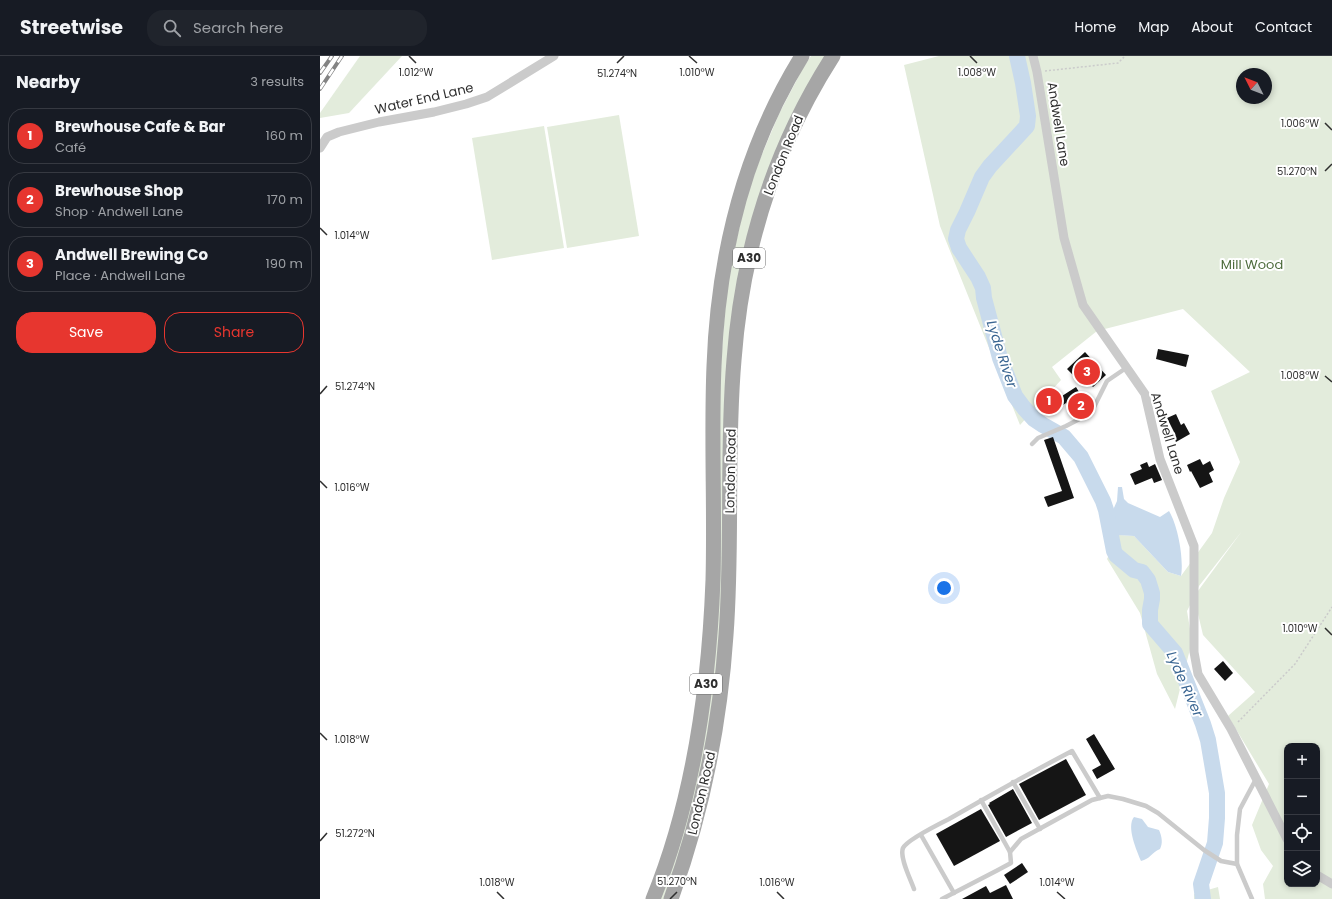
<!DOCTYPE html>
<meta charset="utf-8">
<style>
body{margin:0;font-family:Poppins,sans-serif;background:#20242c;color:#f1f3f6}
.controls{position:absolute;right:12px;bottom:12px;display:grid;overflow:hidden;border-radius:8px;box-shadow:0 2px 6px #0003}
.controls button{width:36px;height:36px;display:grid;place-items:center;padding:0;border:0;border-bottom:1px solid #363941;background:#171b24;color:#f1f3f6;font:20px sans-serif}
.compass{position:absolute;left:916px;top:12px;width:36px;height:36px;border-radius:50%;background:#171b24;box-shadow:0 2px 6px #0003;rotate:312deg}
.you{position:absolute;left:624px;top:532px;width:14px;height:14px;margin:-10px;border:3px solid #fff;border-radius:50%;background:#1a73e8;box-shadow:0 0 0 6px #1a73e833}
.badge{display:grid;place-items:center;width:26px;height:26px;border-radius:50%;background:#e7362f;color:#fff;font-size:13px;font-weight:700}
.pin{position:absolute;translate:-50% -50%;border:2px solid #fff;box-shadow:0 1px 4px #0006}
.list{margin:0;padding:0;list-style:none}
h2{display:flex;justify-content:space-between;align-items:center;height:52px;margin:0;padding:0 16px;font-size:17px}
h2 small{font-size:13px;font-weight:400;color:#9ea1a6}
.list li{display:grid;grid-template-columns:26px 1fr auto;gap:12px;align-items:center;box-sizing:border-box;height:56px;margin:0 8px 8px;padding:0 8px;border:1px solid #363941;border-radius:16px}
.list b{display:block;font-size:15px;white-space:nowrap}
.list p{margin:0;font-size:13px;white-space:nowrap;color:#9ea1a6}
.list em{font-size:13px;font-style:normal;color:#9ea1a6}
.actions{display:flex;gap:8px;padding:12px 16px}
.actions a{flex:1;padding:9px 0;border:1px solid #e7362f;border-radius:16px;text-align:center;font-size:14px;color:#e7362f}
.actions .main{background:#e7362f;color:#fff}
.icon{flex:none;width:22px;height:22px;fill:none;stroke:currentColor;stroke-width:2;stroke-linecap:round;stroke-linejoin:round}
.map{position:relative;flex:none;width:1012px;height:843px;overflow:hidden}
header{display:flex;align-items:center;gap:24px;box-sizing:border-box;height:56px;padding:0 20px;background:#171b24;border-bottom:1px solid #363941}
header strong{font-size:19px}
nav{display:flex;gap:22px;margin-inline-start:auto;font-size:14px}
.search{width:280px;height:36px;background:#20242c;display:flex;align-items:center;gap:10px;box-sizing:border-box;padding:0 14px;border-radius:16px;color:#9ea1a6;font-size:15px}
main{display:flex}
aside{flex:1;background:#171b24}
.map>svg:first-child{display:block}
.green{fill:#e3ecdc;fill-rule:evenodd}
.water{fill:#c8daec}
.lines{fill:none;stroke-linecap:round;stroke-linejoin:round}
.river{stroke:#c8daec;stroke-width:16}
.building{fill:#151515}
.path{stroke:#cbcbcb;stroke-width:1.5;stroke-dasharray:2 2;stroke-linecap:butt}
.lane{stroke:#cbcbcb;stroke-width:4.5}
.street{stroke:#cbcbcb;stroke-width:9}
.primary{stroke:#a6a6a6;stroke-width:15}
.rail-casing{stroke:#838383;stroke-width:4}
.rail{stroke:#fff;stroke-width:2.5;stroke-dasharray:8;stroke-linecap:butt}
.ticks{fill:none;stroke:#2e2e2e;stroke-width:1.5}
.labels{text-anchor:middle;stroke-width:4;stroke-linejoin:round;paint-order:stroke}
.shield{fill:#fff;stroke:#6d6d6d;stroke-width:1}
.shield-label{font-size:12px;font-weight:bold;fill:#2e2e2e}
.street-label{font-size:13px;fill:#2e2e2e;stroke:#fff}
.park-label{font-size:13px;fill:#4c6b3b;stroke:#fff}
.water-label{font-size:14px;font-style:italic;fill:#3b6692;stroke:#fff}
.ticks-label{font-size:10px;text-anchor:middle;fill:#2e2e2e;stroke:#fff;stroke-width:4;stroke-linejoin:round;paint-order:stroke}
</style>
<header>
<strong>Streetwise</strong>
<div class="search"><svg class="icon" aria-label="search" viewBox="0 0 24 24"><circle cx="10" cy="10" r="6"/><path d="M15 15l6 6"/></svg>Search here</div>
<nav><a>Home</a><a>Map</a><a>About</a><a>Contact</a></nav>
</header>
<main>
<aside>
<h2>Nearby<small>3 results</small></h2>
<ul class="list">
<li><span class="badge">1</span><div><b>Brewhouse Cafe &amp; Bar</b><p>Café</p></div><em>160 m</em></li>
<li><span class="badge">2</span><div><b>Brewhouse Shop</b><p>Shop · Andwell Lane</p></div><em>170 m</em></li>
<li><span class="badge">3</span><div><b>Andwell Brewing Co</b><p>Place · Andwell Lane</p></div><em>190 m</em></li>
</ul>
<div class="actions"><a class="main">Save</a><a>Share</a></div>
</aside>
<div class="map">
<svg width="1012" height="843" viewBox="0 0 1012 843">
<rect width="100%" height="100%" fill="#fff"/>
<g class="green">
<path d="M40,0H82L29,57L0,62V57Z"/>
<path d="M491,0H506L426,191L399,616L384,710L346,843H338L378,704L398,347L407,227L426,141L440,103L459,58L483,12Z"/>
<path d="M619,0H1012V843H945L943,828L953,810L941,794L932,769L949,728L908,660L935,636L883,579L874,541L867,555L872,585L855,653L837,618L820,557L787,503L799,479L814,480L848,516L861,520L892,477L904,442L920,406L891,335L930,316L863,253L777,275L732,311L741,324L700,369L620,170L584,9ZM922,18H946V42H922ZM922,475L875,539L879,530ZM967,690H997V828H967Z"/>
<path d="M299,59L319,180L247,192L227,71Z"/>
<path d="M224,70L244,192L172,204L152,82Z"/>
<path d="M898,831L900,843H874V838Z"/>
</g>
<g class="water">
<path d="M798,431H802L804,443L808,447L840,461L849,455C858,470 864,503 861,520L848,516L814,480L797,479L793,454L797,445Z"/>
<path d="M814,761L822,763L828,771L839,774C842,781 843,787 840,793C831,797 830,803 821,805C817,795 806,771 814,761Z"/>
</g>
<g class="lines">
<path class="river" d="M697,0L703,27L708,60L707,70L670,110L662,121L647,156L638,174L636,183L639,192L658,221L663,232L664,242L680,302L695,340L704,352L714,363L723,369L744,381L761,401L783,445L786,454L794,495L796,499L814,514L822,516L828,524L832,537V543L830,554V568L855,597L883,668L888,684L897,737V762L895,787L881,828L883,843"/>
</g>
<g class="building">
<path d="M838,293L869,299L866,311L836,303Z"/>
<path d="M765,296L786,319L773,331L764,321L760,326L747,313Z"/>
<path d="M756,331L768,351L758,357L754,350L749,353L746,347L733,356L727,346L740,338L742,340Z"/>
<path d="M856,358L861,369L864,367L870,378L856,386L852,379L855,378L847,362Z"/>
<path d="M733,381L754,442L728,451L724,441L742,435L724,384Z"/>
<path d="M880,403L883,409L890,405L894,414L889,417L893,426L880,432L871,415L870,416L867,409Z"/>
<path d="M827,406L829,411L835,408L842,424L834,427L832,422L815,429L810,418L822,413L820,409Z"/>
<path d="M903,605L913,617L905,625L894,613Z"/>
<path d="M774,678L795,713L777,723L772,714L781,709L766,683Z"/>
<path d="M746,703L766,739L719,764L699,728Z"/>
<path d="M693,733L712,767L686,781L668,749L670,748L669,747Z"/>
<path d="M661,753L680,785L634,810L616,778Z"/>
<path d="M702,807L708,816L690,828L684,819Z"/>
<path d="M686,829L693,843H642L666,830L670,837Z"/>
</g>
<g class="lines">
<g class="path">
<path d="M725,15L798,7L805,0"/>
<path d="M918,666L975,608L1012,551"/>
</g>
<g class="lane">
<path d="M712,388L718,382L746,370L771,357L787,325L806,312"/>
<path d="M693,726L720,773"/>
<path d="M661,744L690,796"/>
<path d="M601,779L634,837"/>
<path d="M594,833C591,824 579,801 583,792C587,784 619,768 629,763C669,740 710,717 752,695L780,742"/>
<path d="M622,843L678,814L691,807L690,796L701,783L772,744L788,740L803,743L826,750L838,757L884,794L901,805L917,808"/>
<path d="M932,843L917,808V779L920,753L936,723"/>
</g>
<g class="street">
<path d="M713,0L717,16L744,182L763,249L825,338L840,403L874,490V596L878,618L911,673L967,783"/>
<path d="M0,92L7,81L19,76L59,66L114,56L146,48L167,41L234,0"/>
<path d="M997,819L1012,828"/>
</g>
<g class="primary">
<path d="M333,843C374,743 389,631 393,524C395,453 391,381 394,310C398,200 423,95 482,0"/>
<path d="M351,843C382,758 400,669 406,579C413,487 406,395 414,304C422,196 454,92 513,0"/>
</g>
<g class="rail-casing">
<g id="rail">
<path d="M0,17L12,0"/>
<path d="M0,33L22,0"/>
</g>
</g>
<use href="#rail" class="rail"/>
</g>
<path class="ticks" d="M89,0L96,7M369,0L377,7M650,0L657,7M297,7L304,0M1005,67L1012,74M1005,115L1012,108M0,172L7,179M1005,320L1012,326M0,338L7,330M0,425L7,432M1005,572L1012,579M0,677L7,684M0,785L7,777M177,836L184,843M457,836L464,843M737,836L745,843M350,843L357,836"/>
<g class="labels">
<g class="shield">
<rect x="413" y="192" width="32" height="20" rx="3"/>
<rect x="370" y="618" width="32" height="20" rx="3"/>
</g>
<g class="shield-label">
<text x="429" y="206">A30</text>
<text x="386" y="632">A30</text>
</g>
<g class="street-label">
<text transform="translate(104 42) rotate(-13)" y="5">Water End Lane</text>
<text transform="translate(739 68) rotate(81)" y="5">Andwell Lane</text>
<text transform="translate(463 99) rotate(-68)" y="5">London Road</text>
<text transform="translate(848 377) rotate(73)" y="5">Andwell Lane</text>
<text transform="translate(410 415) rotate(-89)" y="5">London Road</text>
<text transform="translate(381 737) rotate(-77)" y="5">London Road</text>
</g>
<g class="park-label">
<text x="932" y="213">Mill Wood</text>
</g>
<g class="water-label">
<text transform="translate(682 298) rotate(72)" y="5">Lyde River</text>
<text transform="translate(865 628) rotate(66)" y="5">Lyde River</text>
</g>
</g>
<g class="ticks-label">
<text x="96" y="20">1.012°W</text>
<text x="377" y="20">1.010°W</text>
<text x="657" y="20">1.008°W</text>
<text x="297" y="21">51.274°N</text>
<text x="980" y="71">1.006°W</text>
<text x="977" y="119">51.270°N</text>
<text x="32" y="183">1.014°W</text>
<text x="980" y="323">1.008°W</text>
<text x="35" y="334">51.274°N</text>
<text x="32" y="435">1.016°W</text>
<text x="980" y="576">1.010°W</text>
<text x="32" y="687">1.018°W</text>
<text x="35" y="781">51.272°N</text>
<text x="357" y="829">51.270°N</text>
<text x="177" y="830">1.018°W</text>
<text x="457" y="830">1.016°W</text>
<text x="737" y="830">1.014°W</text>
</g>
</svg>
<div class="controls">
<button>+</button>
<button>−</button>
<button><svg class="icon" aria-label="locate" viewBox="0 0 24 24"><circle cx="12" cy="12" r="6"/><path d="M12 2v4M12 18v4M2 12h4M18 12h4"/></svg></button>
<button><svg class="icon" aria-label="layers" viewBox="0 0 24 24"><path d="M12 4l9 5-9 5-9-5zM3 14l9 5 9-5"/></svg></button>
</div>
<svg class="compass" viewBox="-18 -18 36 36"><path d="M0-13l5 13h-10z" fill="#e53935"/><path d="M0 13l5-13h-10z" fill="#9ea1a6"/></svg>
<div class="you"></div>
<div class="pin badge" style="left:729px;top:345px">1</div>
<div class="pin badge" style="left:761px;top:350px">2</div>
<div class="pin badge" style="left:767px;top:316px">3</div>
</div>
</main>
